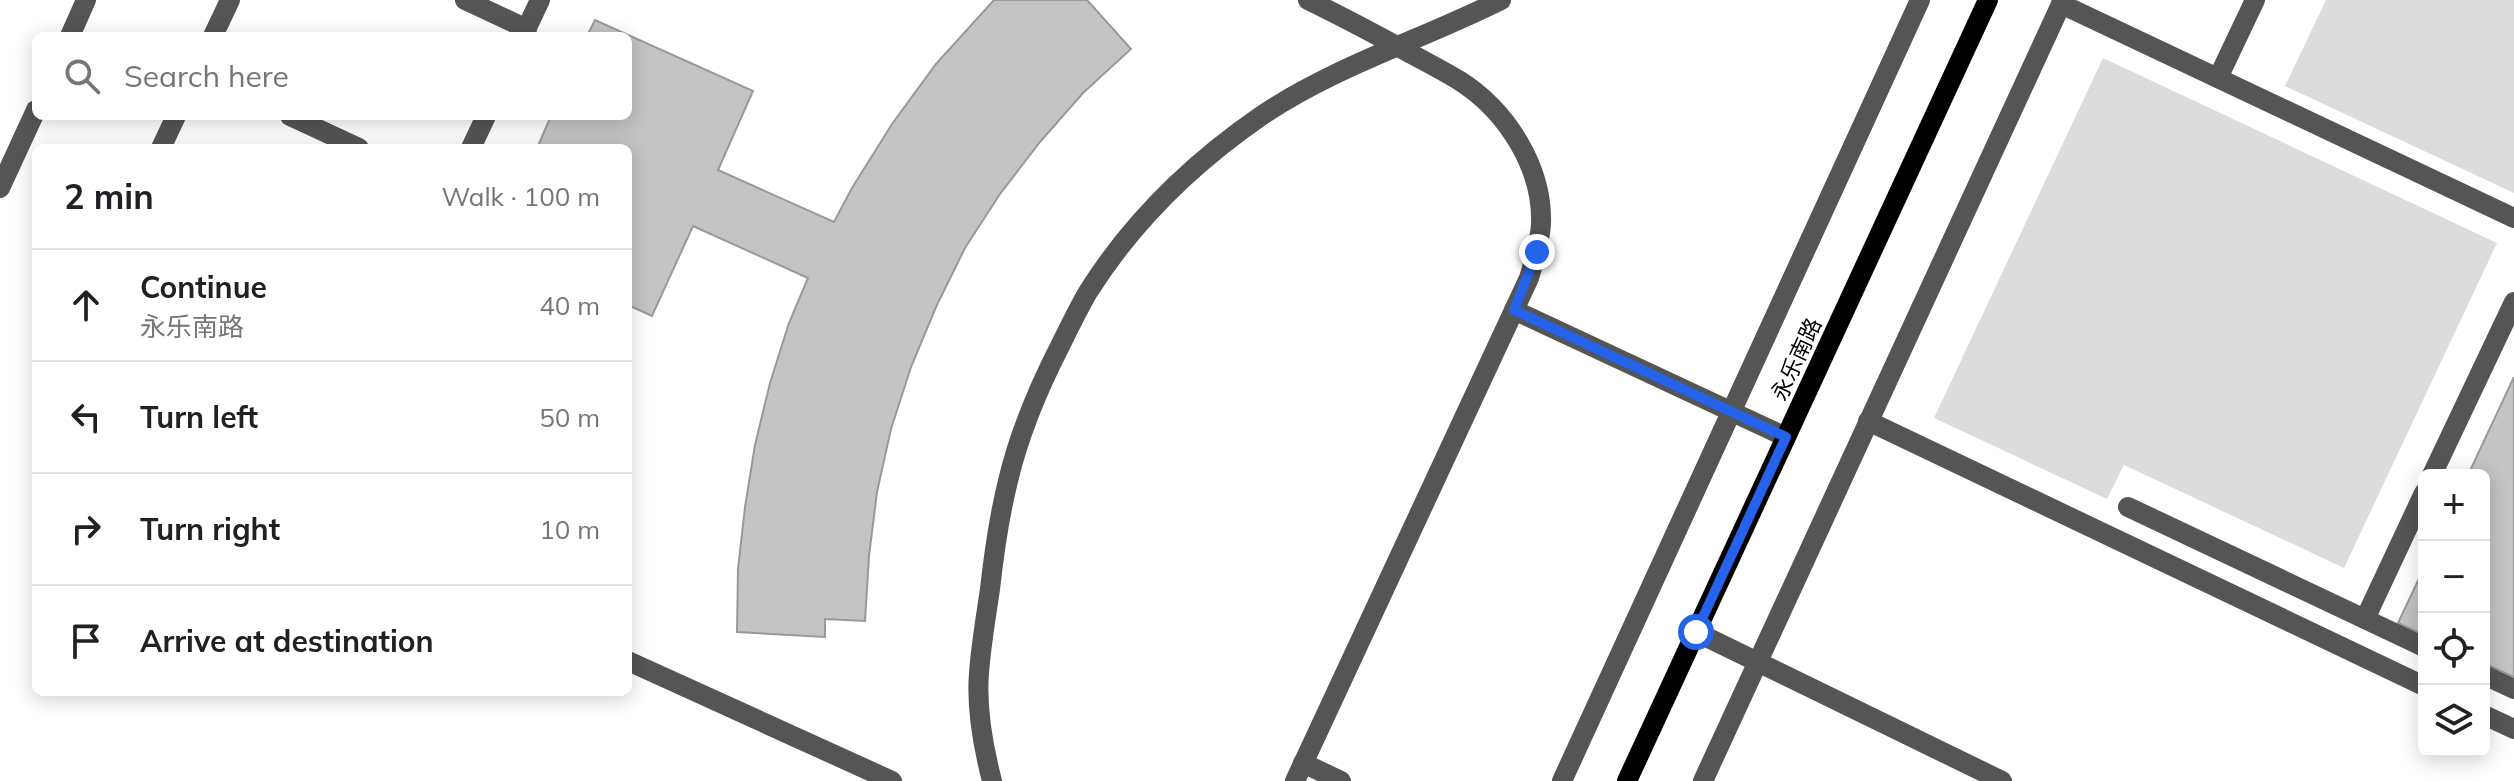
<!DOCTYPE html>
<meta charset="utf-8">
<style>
body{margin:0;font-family:Mulish,"Noto Sans SC",sans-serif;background:#f6f6f6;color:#202124}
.controls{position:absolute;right:24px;bottom:24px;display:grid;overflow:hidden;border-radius:12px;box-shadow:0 4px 20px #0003}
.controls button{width:72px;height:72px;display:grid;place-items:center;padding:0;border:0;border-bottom:2px solid #e0e0e0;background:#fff;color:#202124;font:40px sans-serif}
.stop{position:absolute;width:24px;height:24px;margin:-18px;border:6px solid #2563eb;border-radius:50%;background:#fff}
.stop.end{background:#2563eb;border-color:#fff;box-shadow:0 2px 8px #0008}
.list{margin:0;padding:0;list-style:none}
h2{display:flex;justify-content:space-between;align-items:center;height:104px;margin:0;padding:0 32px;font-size:34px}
h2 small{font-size:26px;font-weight:400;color:#757577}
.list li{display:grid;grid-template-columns:52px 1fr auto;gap:24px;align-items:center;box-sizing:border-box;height:112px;padding:0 32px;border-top:2px solid #e0e0e0}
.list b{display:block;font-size:30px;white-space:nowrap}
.list p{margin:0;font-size:26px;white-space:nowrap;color:#757577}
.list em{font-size:26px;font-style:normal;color:#757577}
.icon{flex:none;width:44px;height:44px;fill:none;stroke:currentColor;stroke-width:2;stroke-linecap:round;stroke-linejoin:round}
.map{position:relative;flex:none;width:2514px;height:781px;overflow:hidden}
.search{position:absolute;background:#fff;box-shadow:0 4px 20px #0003;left:32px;top:32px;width:600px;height:88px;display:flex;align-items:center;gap:20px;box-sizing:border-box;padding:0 28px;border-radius:12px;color:#757577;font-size:30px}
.panel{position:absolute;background:#fff;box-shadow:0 4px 20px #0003;left:32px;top:144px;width:600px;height:552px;border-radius:12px}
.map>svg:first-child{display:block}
.green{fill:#dcdcdc}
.building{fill:#c4c4c4;stroke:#999;stroke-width:2}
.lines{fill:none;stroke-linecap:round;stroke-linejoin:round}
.minor{stroke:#555;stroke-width:20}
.major{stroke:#000;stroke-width:20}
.route{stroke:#2563eb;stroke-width:10}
.labels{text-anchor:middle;stroke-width:6;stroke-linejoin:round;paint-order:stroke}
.street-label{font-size:22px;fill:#000;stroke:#fff}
</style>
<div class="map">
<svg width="2514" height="781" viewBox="0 0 2514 781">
<rect width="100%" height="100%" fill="#fff"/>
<g class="green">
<path d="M2326,0H2514V193L2285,86Z"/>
<path d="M2103,58L2497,243L2344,568L2124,465L2107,499L1934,418Z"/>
</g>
<g class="building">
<path d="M994,0H1087L1131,49L1083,93L1040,142L1000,194L965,248L936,307L911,367L891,429L877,492L869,556L865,621L825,619V637L737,632L738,569L745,507L755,445L770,383L789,323L808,278L693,226L652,316L628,305V148H537L551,116H628V36H587L595,20L753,91L718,170L834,222L852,188L892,124L936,64Z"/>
<path d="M2514,377V677L2484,663V475H2468Z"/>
<path d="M2424,568V635L2398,623Z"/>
</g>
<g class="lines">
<g class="minor">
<path d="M465,0L527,29"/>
<path d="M2061,4L2514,218"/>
<path d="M70,36L86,0"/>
<path d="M213,36L230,0"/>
<path d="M523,36L540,0"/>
<path d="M2218,78L2255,0"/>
<path d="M290,116L359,148"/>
<path d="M161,148L176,116"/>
<path d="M471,148L486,116"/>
<path d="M0,188L36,110"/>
<path d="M1514,310L1786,437"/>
<path d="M1868,421L2424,686"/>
<path d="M2432,475L2514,302"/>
<path d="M2128,507L2424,647"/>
<path d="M2365,619L2424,493"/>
<path d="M1696,632L2002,781"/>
<path d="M628,661L892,781"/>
<path d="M2484,675L2514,689"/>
<path d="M2484,715L2514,729"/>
<path d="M1303,763L1341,781"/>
<path d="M992,781C983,746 976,709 979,673C981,645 986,617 990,589C994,553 999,517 1008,481C1019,434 1038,389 1060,346C1069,328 1078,309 1088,292C1132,222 1193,163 1261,116C1335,66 1421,40 1501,0"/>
<path d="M1295,781L1529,278C1534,261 1540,243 1541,224C1543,168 1507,111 1460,81C1442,70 1424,61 1406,51C1373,33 1341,16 1308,0"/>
<path d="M1562,781L1920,0"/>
<path d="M1703,781L2063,0"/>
</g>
<path class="major" d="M1627,781L1988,0"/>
</g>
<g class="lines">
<path class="route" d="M1537,252L1514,310L1786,437L1696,632"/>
</g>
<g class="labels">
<g class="street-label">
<text transform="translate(1796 359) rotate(-65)" y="8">永乐南路</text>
</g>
</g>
</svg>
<div class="controls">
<button>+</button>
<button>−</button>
<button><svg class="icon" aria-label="locate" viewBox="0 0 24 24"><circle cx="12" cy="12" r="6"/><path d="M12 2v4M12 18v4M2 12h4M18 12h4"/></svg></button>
<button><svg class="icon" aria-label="layers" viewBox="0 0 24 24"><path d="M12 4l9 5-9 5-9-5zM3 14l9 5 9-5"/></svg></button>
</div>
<div class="stop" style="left:1696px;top:632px"></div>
<div class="stop end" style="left:1537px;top:252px"></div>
<div class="search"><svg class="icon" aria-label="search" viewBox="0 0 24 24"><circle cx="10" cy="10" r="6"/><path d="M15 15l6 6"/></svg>Search here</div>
<section class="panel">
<h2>2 min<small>Walk · 100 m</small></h2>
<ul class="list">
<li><svg class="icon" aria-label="ahead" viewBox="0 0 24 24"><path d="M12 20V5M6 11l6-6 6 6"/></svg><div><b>Continue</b><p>永乐南路</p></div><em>40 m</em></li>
<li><svg class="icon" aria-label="left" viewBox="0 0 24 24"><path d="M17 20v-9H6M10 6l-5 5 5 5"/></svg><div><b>Turn left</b></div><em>50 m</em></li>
<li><svg class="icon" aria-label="right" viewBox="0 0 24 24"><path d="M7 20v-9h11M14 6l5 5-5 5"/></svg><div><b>Turn right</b></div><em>10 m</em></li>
<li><svg class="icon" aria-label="arrive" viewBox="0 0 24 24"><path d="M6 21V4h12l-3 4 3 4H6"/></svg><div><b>Arrive at destination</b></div></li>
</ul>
</section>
</div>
